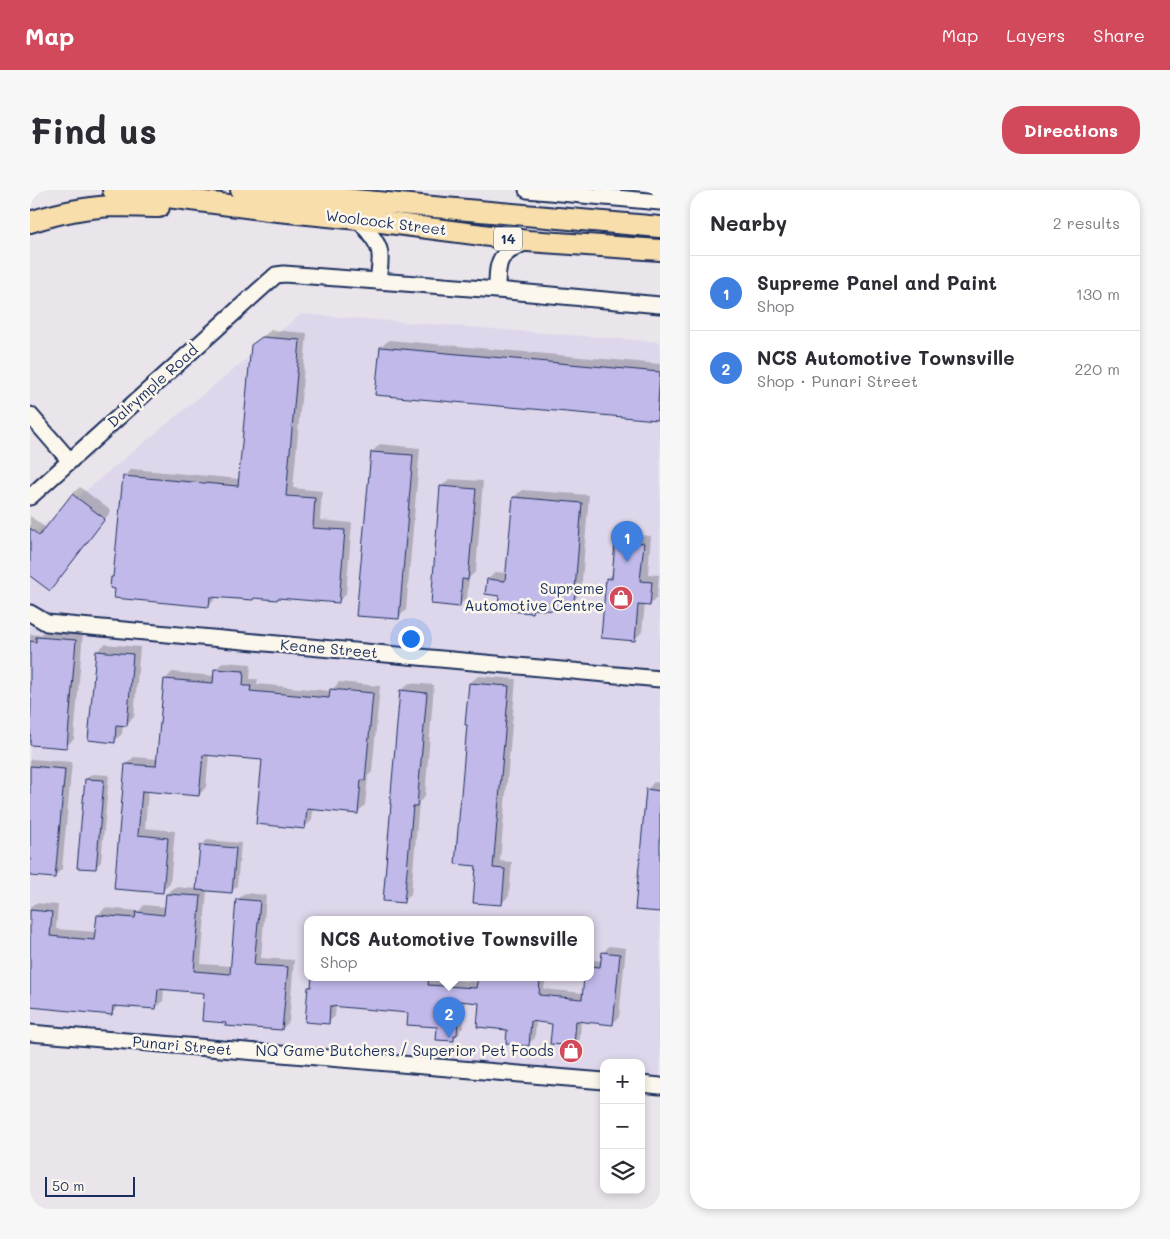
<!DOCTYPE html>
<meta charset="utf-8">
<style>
body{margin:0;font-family:Mali,sans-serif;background:#f7f7f7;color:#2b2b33}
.controls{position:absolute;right:15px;bottom:15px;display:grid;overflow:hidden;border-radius:10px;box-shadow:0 2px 8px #0003}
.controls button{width:45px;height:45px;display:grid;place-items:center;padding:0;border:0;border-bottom:1px solid #e1e1e2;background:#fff;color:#2b2b33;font:25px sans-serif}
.scale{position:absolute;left:15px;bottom:12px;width:90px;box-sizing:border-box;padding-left:5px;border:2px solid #1b2f5e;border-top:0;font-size:14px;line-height:18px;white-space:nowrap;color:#1b2f5e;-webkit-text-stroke:4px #fbf7ec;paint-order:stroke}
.you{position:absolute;left:380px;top:448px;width:18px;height:18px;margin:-12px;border:4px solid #fff;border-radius:50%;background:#1a73e8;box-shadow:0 0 0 8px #1a73e833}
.badge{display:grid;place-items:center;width:32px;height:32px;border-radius:50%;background:#d1495b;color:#fff;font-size:16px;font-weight:700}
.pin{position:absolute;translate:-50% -41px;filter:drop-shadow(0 1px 2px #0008)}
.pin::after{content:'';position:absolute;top:26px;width:18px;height:15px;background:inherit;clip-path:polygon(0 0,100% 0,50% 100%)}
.popup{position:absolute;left:274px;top:726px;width:290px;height:65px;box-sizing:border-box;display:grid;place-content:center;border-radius:10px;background:#fff;filter:drop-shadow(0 1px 4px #0005);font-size:16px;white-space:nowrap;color:#7c7c81}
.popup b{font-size:19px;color:#2b2b33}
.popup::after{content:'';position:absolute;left:50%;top:100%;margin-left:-10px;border:10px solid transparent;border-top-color:#fff}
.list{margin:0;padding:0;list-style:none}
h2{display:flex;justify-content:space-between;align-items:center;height:65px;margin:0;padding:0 20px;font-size:21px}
h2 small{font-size:16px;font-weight:400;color:#7c7c81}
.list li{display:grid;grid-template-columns:32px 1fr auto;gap:15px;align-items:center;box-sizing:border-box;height:75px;padding:0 20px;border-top:1px solid #e1e1e2}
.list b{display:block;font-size:19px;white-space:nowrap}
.list p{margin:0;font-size:16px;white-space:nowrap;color:#7c7c81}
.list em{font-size:16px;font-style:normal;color:#7c7c81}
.icon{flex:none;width:28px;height:28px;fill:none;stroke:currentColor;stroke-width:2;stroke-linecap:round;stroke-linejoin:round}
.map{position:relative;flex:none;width:630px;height:1019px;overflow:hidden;border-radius:20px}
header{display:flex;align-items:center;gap:30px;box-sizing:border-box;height:70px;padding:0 25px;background:#d1495b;color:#fff}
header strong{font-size:24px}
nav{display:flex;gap:28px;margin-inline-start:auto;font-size:18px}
.intro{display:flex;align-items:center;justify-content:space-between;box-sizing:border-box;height:120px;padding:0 30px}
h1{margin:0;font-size:35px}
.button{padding:12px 22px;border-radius:20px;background:#d1495b;color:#fff;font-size:18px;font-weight:700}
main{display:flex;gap:30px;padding:0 30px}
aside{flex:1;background:#fff;border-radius:20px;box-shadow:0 2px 8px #0003}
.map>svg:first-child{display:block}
.built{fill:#ded7eb;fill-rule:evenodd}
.shadow{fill:#0003}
.building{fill:#c1b9ea;stroke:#1b2f5e}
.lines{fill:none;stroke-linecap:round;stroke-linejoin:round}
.minor-casing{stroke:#1b2f5e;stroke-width:19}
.major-casing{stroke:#1b2f5e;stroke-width:24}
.minor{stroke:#fbf7ec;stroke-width:15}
.major{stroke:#f8deab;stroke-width:20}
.labels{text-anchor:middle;stroke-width:5;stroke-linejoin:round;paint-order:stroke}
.shield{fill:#fbf7ec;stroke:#5e6b89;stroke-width:1}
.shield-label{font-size:14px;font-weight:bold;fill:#1b2f5e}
.street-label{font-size:15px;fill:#1b2f5e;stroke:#fbf7ec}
.poi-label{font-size:15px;fill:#1b2f5e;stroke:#fbf7ec;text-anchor:end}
</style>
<header>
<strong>Map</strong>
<nav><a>Map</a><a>Layers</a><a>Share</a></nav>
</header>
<div class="intro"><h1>Find us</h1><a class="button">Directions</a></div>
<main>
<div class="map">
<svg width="630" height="1019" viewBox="0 0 630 1019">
<rect width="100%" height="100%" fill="#eae4eb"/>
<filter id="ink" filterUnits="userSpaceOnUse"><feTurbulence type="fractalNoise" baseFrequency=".02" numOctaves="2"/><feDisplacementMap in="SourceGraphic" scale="10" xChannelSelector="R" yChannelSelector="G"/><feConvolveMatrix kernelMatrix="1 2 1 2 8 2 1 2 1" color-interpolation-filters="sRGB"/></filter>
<g filter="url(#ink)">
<path class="built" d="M271,124L630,152V898L611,897V873H574V893L0,839V346ZM278,729H560V787H278Z"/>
<g class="shadow">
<path d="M241,140L277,143L263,298L292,301L290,330L322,333L316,404L308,412L249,407L186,406V408L179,416L86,398L83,387L85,385L94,286L102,279L210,289L222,155Z"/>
<path d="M359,150L630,174V224L626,228L351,157Z"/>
<path d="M350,254L390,258L376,420L368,428L328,425L342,262Z"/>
<path d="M419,289L453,291L446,381L439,388L437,408L429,415L412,296Z"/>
<path d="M50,297L81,321L27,392L0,385V326L16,338L42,304Z"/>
<path d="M492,300L559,305L551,403L543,411L537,410L527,420L505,418L502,422L471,404L458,390L465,382L477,383L484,307Z"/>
<path d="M594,344L621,346L618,384L629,385L627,407L620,415L615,414L612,442L605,449L577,389L584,382L586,351Z"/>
<path d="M15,440L53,443L44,549L36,556L0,553V444L10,445Z"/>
<path d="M75,454L110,457L104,527L96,535L93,534L92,544L84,551L67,461Z"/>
<path d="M193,472L221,474L220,489H228L227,494L301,501L309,492L350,496L342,582L338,586L335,615L328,622L283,618L282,630L275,637L233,569L179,564L176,597L169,605L118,600L115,638L145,641L140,694L132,701L86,698L96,574L104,567L128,569L135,490L142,482L185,486L186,479Z"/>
<path d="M448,486L486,489L470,671L482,672L479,706L471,714L448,675L439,534L440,493Z"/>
<path d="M379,493L404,495L395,607L389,612L381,704L374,711L371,501Z"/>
<path d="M0,569L42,572L32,679L24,687L0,685Z"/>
<path d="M62,584L79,585L71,672L65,678L56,589Z"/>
<path d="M624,592L630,593V721L617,600Z"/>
<path d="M177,650L211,653L207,696L201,702L177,700L171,774L202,776L207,710L215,703L236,705L231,768L264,770L259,832L252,839L197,832L176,802L134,799L133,811L126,818L89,816L81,824L0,816V717L5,713L28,715L26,739L66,742L68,725L75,718L109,721L114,715L136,717L137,704L145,697L168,699L171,656Z"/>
<path d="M460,727L483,729H458Z"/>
<path d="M579,756L596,758L589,827L583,833L551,831L550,849L543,855L523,832L506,830L505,848L498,854L479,839L450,812L435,810L433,838L430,840V843L423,849L409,836L380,822L306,816L305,826L299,832L279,797L283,794V787H404V789L448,792L449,787H516L514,799L554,803L555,787H560V773L563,770L572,771L573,763Z"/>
</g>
<g class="building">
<path d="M232,147L270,150L256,306L285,308L283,338L315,340L309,413L248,408L247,410L224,408L223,410L180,407L179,417L84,408L85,399L80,398L81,387H83L93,286L208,296L221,155Z"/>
<path d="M350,157L630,182L627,230L345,205Z"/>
<path d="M341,262L383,265L369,429L326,426Z"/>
<path d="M410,296L446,299L438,390L432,389L430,417L401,414Z"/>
<path d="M42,304L75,329L20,401L0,386V338L9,346Z"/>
<path d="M483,307L552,313L544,412L531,411V418H528L527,421L503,419L502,423L468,420L469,406L455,404L457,389L475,391Z"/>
<path d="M585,351L614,353L610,391L622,392L620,416L608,415L605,451L571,448L576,388L582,389Z"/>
<path d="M6,447L46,450L37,558L0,555L1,508H0V451L6,452Z"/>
<path d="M66,461L103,464L97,536L86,535L85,553L58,550Z"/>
<path d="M184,479L214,481L213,496H221L220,501L299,508L300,499L343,503L335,591L331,590L328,624L277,619L275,639L226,634L232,570L173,565L169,606L112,601L108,645L138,648L133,703L84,699L95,574L126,576L134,489L183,493Z"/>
<path d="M439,493L479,496L463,678L475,679L472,715L443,713L446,676L425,674L437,535H435Z"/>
<path d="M370,500L397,503L387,616H383L374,713L353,711L361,614H360Z"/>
<path d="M0,576L35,579L25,688L0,686Z"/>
<path d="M55,589L74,590L66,679L47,678Z"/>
<path d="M616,599L630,601V722L605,720Z"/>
<path d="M170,655L206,658L202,703L166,700Z"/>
<path d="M136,704L171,706L164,781L200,784L206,709L230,711L224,775L258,777L252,840L195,836L196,833L172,831L174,803L128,799L126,819L83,816L82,825L0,817V720L22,722L20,746L64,750L67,725L105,728L106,722L134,725Z"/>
<path d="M572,762L590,764L583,835L546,831L544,856L520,854L522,834L501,831L499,856L476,854L477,840L447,837L449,813L429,811L427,845H424V851L406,850L407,837L377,835L378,823L300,816L299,834L275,832L278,797H281L282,787H399L398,795L446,798L448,787H510L509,805L552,809L554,787H560V776L570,777Z"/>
</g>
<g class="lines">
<g class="minor-casing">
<g id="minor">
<path d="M497,0L630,12"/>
<path d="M328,29C335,38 345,47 349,59C352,69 349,81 348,91"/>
<path d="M467,100C467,67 469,65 498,51"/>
<path d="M0,225L40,271"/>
<path d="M0,307L246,85L254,84L467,100L630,115"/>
<path d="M0,423L17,433L630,489"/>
<path d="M0,843L574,891"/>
<path d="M611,894L630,896"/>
</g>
</g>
<g class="major-casing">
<g id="major">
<path d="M83,0L238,20L328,29L498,51L630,60"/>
<path d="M211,0L630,37"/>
<path d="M0,32C28,23 56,17 85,16C100,16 115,17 129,17"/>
</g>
</g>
<use href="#minor" class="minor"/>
<use href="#major" class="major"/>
</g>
</g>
<defs>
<g id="shop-disc" transform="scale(1.25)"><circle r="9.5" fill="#d1495b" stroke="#fbf7ec"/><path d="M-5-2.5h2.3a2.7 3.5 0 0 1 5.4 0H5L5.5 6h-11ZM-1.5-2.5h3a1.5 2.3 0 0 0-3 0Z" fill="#fff"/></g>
</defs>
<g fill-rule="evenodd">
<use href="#shop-disc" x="591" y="408"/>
<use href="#shop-disc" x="541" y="861"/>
</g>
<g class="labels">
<rect class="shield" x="464" y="37.5" width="28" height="23" rx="4"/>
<g class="shield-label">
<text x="478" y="54">14</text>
</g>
<g class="street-label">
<text transform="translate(356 33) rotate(7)" y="5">Woolcock Street</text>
<text transform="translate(123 196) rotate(-42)" y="5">Dalrymple Road</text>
<text transform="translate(299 459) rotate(5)" y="5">Keane Street</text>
<text transform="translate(152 856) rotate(5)" y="5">Punari Street</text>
</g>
<g class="poi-label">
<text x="574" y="404">Supreme<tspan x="574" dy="17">Automotive Centre</tspan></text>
<text x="524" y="866">NQ Game Butchers / Superior Pet Foods</text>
</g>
</g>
</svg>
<div class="controls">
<button>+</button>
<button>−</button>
<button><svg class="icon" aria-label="layers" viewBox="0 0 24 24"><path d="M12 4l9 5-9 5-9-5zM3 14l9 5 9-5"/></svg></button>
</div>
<div class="scale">50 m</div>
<div class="you"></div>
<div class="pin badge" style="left:597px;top:372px;background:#3f7fe0">1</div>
<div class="pin badge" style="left:419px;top:848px;background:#3f7fe0">2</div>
<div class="popup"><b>NCS Automotive Townsville</b>Shop</div>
</div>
<aside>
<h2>Nearby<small>2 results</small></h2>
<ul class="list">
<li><span class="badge" style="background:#3f7fe0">1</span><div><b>Supreme Panel and Paint</b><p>Shop</p></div><em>130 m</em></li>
<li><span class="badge" style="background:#3f7fe0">2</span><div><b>NCS Automotive Townsville</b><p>Shop · Punari Street</p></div><em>220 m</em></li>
</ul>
</aside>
</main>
